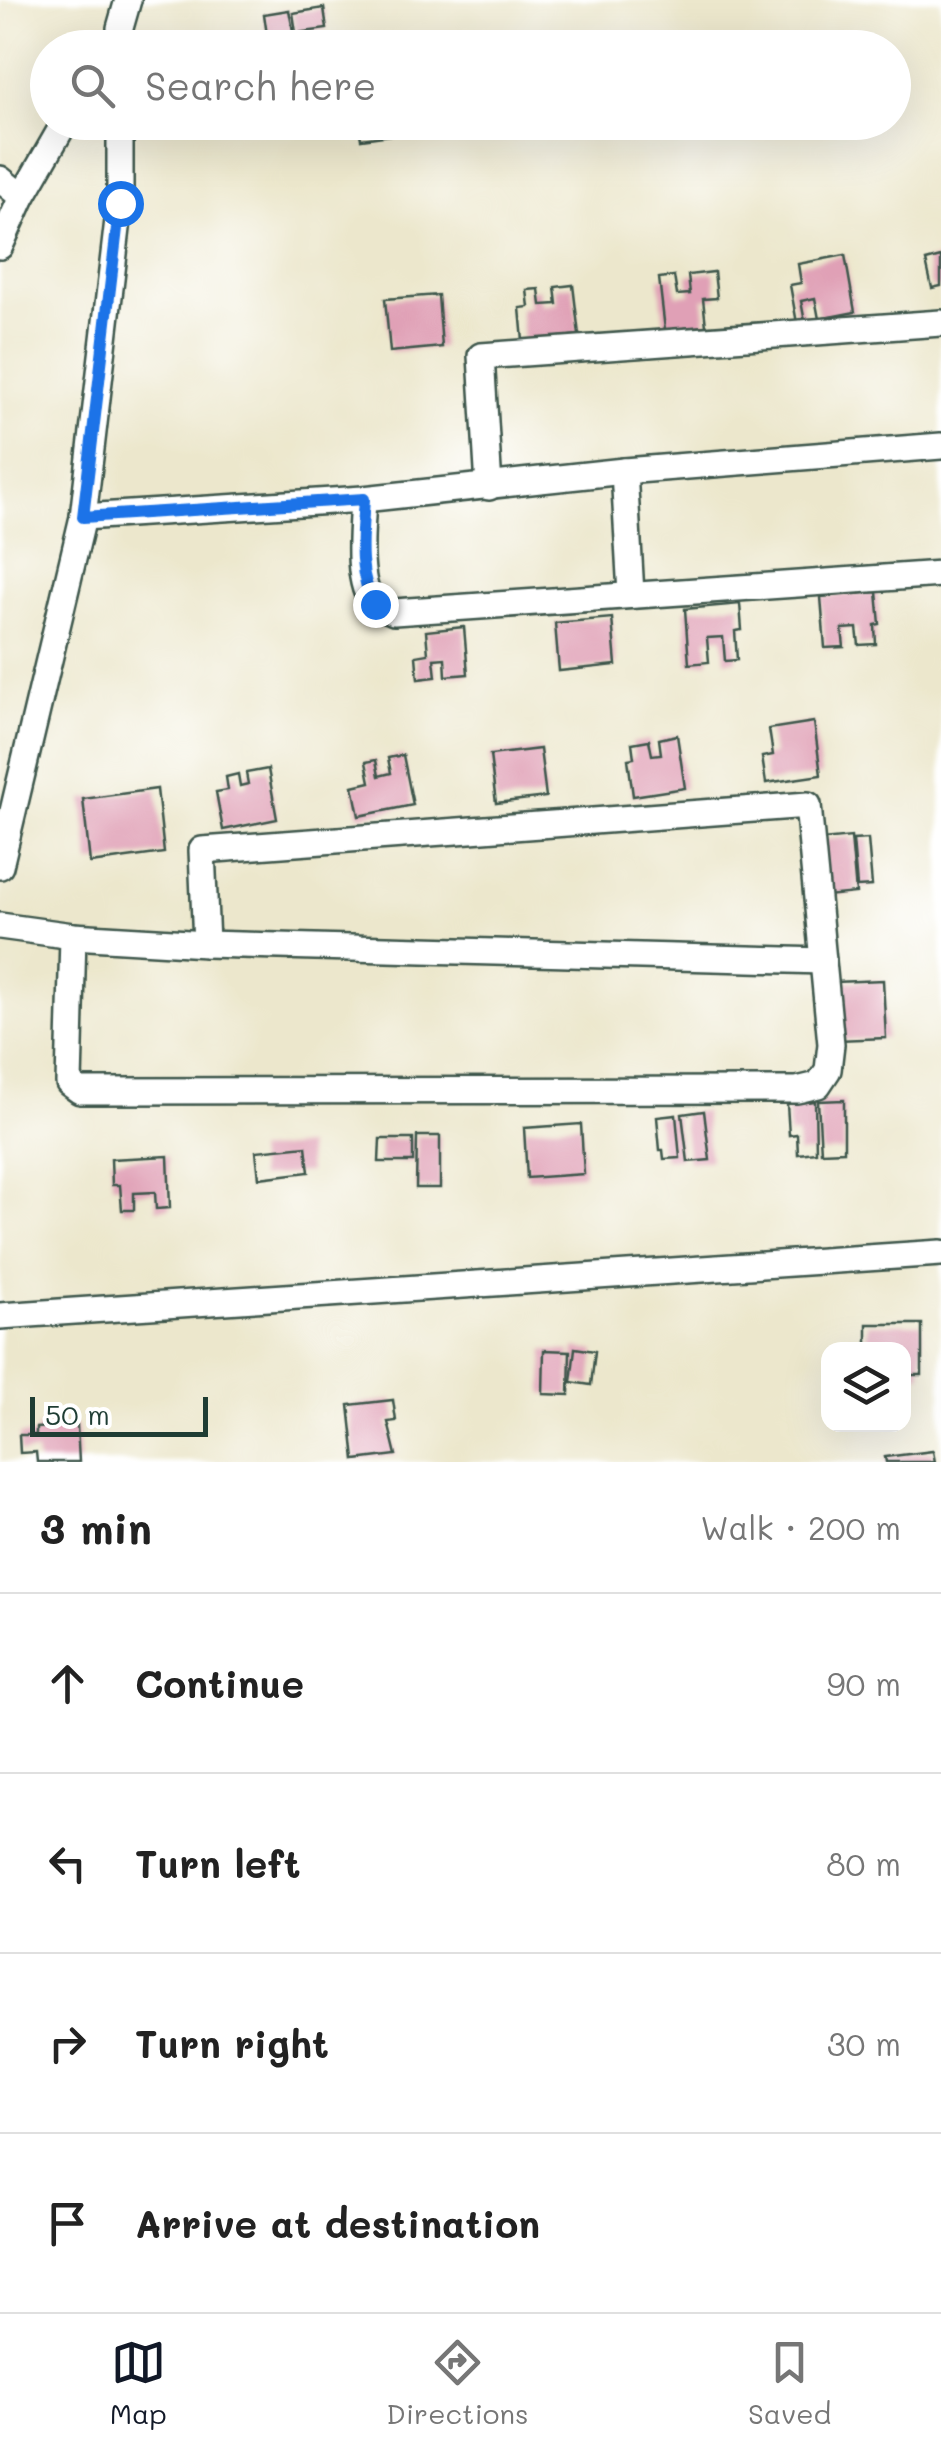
<!DOCTYPE html>
<meta charset="utf-8">
<style>
body{margin:0;font-family:Mali,sans-serif;background:#f2f2f2;color:#222}
.controls{position:absolute;right:30px;bottom:30px;display:grid;overflow:hidden;border-radius:20px;box-shadow:0 10px 40px #0002}
.controls button{width:90px;height:90px;display:grid;place-items:center;padding:0;border:0;border-bottom:2px solid #e0e0e0;background:#fff;color:#222;font:50px sans-serif}
.scale{position:absolute;left:30px;bottom:25px;width:178px;box-sizing:border-box;padding-left:10px;border:5px solid #1f3d34;border-top:0;font-size:28px;line-height:35px;white-space:nowrap;color:#1f3d34;-webkit-text-stroke:8px #fff;paint-order:stroke}
.stop{position:absolute;width:30px;height:30px;margin:-22px;border:8px solid #1a73e8;border-radius:50%;background:#fff}
.stop.end{background:#1a73e8;border-color:#fff;box-shadow:0 2px 10px #0008}
.list{margin:0;padding:0;list-style:none}
h2{display:flex;justify-content:space-between;align-items:center;height:130px;margin:0;padding:0 40px;font-size:42px}
h2 small{font-size:32px;font-weight:400;color:#767676}
.list li{display:grid;grid-template-columns:65px 1fr auto;gap:30px;align-items:center;box-sizing:border-box;height:180px;padding:0 40px;border-top:2px solid #e0e0e0}
.list b{display:block;font-size:38px;white-space:nowrap}
.list em{font-size:32px;font-style:normal;color:#767676}
.icon{flex:none;width:55px;height:55px;fill:none;stroke:currentColor;stroke-width:2;stroke-linecap:round;stroke-linejoin:round}
.map{position:relative;flex:none;width:941px;height:1462px;overflow:hidden}
.search{position:absolute;background:#fff;box-shadow:0 10px 40px #0002;left:30px;right:30px;top:30px;height:110px;display:flex;align-items:center;gap:25px;box-sizing:border-box;padding:0 35px;border-radius:55px;color:#767676;font-size:38px}
.sheet{height:850px;background:#fff}
nav{display:flex;justify-content:space-around;align-items:center;box-sizing:border-box;height:140px;border-top:2px solid #e0e0e0;background:#fff;font-size:28px;color:#767676}
nav a{display:grid;justify-items:center;gap:5px}
nav .on{color:#111827}
.map>svg:first-child{display:block}
.building{fill:#e0a0b6}
.lines{fill:none;stroke-linecap:round;stroke-linejoin:round}
.street-casing{stroke:#3e564b;stroke-width:30}
.street{stroke:#fff;stroke-width:25}
.route{stroke:#1a73e8;stroke-width:12}
</style>
<div class="map">
<svg width="941" height="1462" viewBox="0 0 941 1462">
<rect width="100%" height="100%" fill="#fff"/>
<filter id="ink" filterUnits="userSpaceOnUse"><feTurbulence type="fractalNoise" baseFrequency=".01" numOctaves="2"/><feDisplacementMap in="SourceGraphic" scale="20" xChannelSelector="R" yChannelSelector="G"/><feConvolveMatrix kernelMatrix="1 2 1 2 8 2 1 2 1" color-interpolation-filters="sRGB"/></filter>
<filter id="wash" filterUnits="userSpaceOnUse"><feTurbulence type="fractalNoise" baseFrequency=".0048" numOctaves="4" result="noise"/><feDisplacementMap in="SourceGraphic" scale="40" xChannelSelector="R" yChannelSelector="G"/><feGaussianBlur stdDeviation="2.25" result="paint"/><feColorMatrix in="noise" values="0 0 0 0 0 0 0 0 0 0 0 0 0 0 0 0 0 1.4 0 .05"/><feComposite in="paint" operator="in"/></filter>
<g filter="url(#wash)">
<rect width="100%" height="100%" fill="#ece7cc"/>
<g id="blocks">
<g class="building">
<path d="M324,8L327,29L296,33L293,13Z"/>
<path d="M289,10L293,31L267,35L264,14Z"/>
<path d="M358,122H389L391,135L361,139Z"/>
<path d="M845,255L855,312L819,319L815,298L801,301L805,322L797,323L790,285L801,283L798,264Z"/>
<path d="M941,257V286L932,288L926,261Z"/>
<path d="M714,272L717,298L703,299L706,326L665,330L659,278L674,276L677,295L690,294L688,275Z"/>
<path d="M573,285L579,335L523,341L520,308L529,307L527,290L539,289L541,305L557,304L555,287Z"/>
<path d="M438,295L442,347L390,352L385,299Z"/>
<path d="M877,592L880,624L875,625L876,644L859,645L857,628L842,629L844,647L825,648L821,597Z"/>
<path d="M740,604L742,630L735,631L737,660L725,661L723,637L707,638L709,662L689,664L685,609Z"/>
<path d="M612,618L616,665L559,671L555,623Z"/>
<path d="M464,627L468,674L446,676L445,658L434,659L436,677L418,679L416,656L428,654L426,631Z"/>
<path d="M814,722L821,775L766,783L762,757L773,755L769,729Z"/>
<path d="M677,735L685,788L633,796L628,759L634,758L632,743L649,740L652,755L661,754L659,739Z"/>
<path d="M540,749L546,797L496,803L490,755Z"/>
<path d="M403,755L413,805L359,816L353,786L370,782L366,762L376,760L379,776L391,773L388,758Z"/>
<path d="M268,769L277,819L223,830L216,792L228,790L226,777L238,774L240,786L248,784L246,773Z"/>
<path d="M157,789L164,853L90,863L83,799Z"/>
<path d="M851,837L856,893L826,896L821,840Z"/>
<path d="M868,839L872,886L857,887L853,840Z"/>
<path d="M883,980L886,1038L838,1040L835,982Z"/>
<path d="M844,1100V1151L821,1152L818,1101Z"/>
<path d="M815,1101L816,1152L798,1154L797,1134L789,1135L787,1104Z"/>
<path d="M704,1111L710,1160L688,1162L682,1114Z"/>
<path d="M676,1115L680,1158L664,1159L663,1150H660L657,1117Z"/>
<path d="M581,1124L584,1174L527,1178L524,1128Z"/>
<path d="M417,1136H440V1188H416Z"/>
<path d="M380,1139H413V1162H379Z"/>
<path d="M306,1146L309,1172L259,1178L256,1151Z"/>
<path d="M168,1156L170,1208L156,1209L155,1192L134,1193V1210H122L120,1185H112L111,1159Z"/>
<path d="M867,1324H922V1375H904V1350H867Z"/>
<path d="M575,1348L595,1351L591,1385L571,1382Z"/>
<path d="M544,1350L570,1351L569,1395L543,1394Z"/>
<path d="M393,1400L396,1421L388,1422L396,1455L355,1460L349,1405Z"/>
<path d="M77,1425L79,1462H37L36,1452L20,1453L19,1435H36V1428Z"/>
<path d="M933,1451L935,1462H886L885,1457Z"/>
</g>
</g>
</g>
<g filter="url(#ink)">
<use href="#blocks" fill-opacity="0" stroke="#3e564b" stroke-width="2.5"/>
<g class="lines">
<g class="street-casing">
<g id="street">
<path d="M120,48V28L128,0"/>
<path d="M0,179L22,197"/>
<path d="M0,246L22,197L65,122"/>
<path d="M624,471L631,594"/>
<path d="M489,487L481,356L941,323"/>
<path d="M363,499C362,524 355,583 373,602C378,607 388,609 394,612L941,574"/>
<path d="M83,517L363,499L624,471L941,446"/>
<path d="M0,866L83,517L120,203V122"/>
<path d="M0,926L73,936L206,944L823,961"/>
<path d="M73,936L69,1083L80,1091L797,1090L818,1085L828,1070L831,1044L808,805L202,850L206,944"/>
<path d="M0,1316L941,1253"/>
</g>
</g>
<use href="#street" class="street"/>
</g>
</g>
<g class="lines" filter="url(#ink)">
<path class="route" d="M120,203L83,517L364,499C362,533 356,574 375,604"/>
</g>
</svg>
<div class="controls">
<button><svg class="icon" aria-label="layers" viewBox="0 0 24 24"><path d="M12 4l9 5-9 5-9-5zM3 14l9 5 9-5"/></svg></button>
</div>
<div class="scale">50 m</div>
<div class="stop" style="left:120px;top:203px"></div>
<div class="stop end" style="left:375px;top:604px"></div>
<div class="search"><svg class="icon" aria-label="search" viewBox="0 0 24 24"><circle cx="10" cy="10" r="6"/><path d="M15 15l6 6"/></svg>Search here</div>
</div>
<section class="sheet">
<h2>3 min<small>Walk · 200 m</small></h2>
<ul class="list">
<li><svg class="icon" aria-label="ahead" viewBox="0 0 24 24"><path d="M12 20V5M6 11l6-6 6 6"/></svg><div><b>Continue</b></div><em>90 m</em></li>
<li><svg class="icon" aria-label="left" viewBox="0 0 24 24"><path d="M17 20v-9H6M10 6l-5 5 5 5"/></svg><div><b>Turn left</b></div><em>80 m</em></li>
<li><svg class="icon" aria-label="right" viewBox="0 0 24 24"><path d="M7 20v-9h11M14 6l5 5-5 5"/></svg><div><b>Turn right</b></div><em>30 m</em></li>
<li><svg class="icon" aria-label="arrive" viewBox="0 0 24 24"><path d="M6 21V4h12l-3 4 3 4H6"/></svg><div><b>Arrive at destination</b></div></li>
</ul>
</section>
<nav>
<a class="on"><svg class="icon" aria-label="map" viewBox="0 0 24 24"><path d="M3 6l6-2 6 2 6-2v14l-6 2-6-2-6 2zM9 4v14M15 6v14"/></svg>Map</a>
<a><svg class="icon" aria-label="directions" viewBox="0 0 24 24"><path d="M12 3l9 9-9 9-9-9zM9 14v-3h6M13 9l2 2-2 2"/></svg>Directions</a>
<a><svg class="icon" aria-label="saved" viewBox="0 0 24 24"><path d="M7 4h10v16l-5-4-5 4z"/></svg>Saved</a>
</nav>
